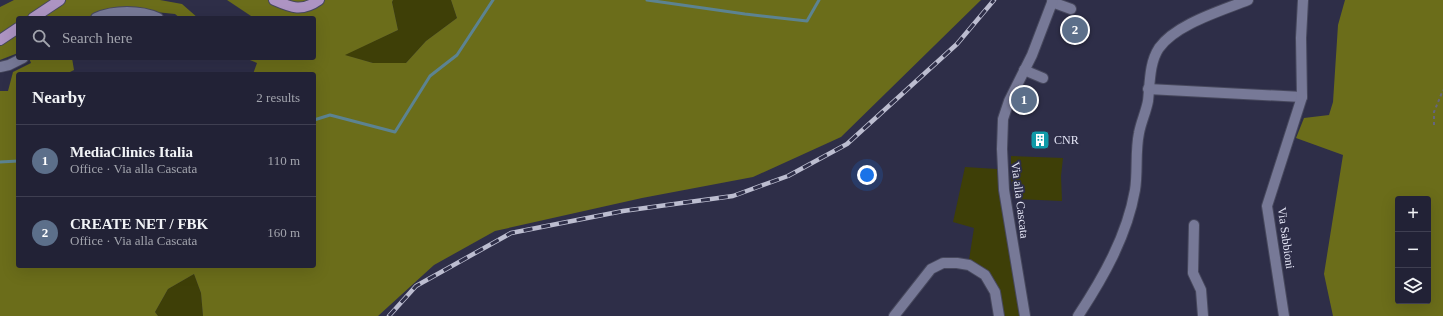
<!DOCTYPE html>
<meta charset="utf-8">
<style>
body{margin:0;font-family:"Times New Roman",serif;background:#2a2a3e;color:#f1f3f6}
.controls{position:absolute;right:12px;bottom:12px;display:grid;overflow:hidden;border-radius:4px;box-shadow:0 4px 16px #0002}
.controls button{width:36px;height:36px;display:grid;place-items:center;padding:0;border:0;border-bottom:1px solid #3f3f51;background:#222236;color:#f1f3f6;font:20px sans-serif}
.you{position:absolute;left:867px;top:175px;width:14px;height:14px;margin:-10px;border:3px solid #fff;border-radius:50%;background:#1a73e8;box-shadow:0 0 0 6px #1a73e833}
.badge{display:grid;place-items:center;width:26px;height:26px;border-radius:50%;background:#db2777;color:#fff;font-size:13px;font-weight:700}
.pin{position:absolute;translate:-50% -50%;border:2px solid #fff;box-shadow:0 1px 4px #0006}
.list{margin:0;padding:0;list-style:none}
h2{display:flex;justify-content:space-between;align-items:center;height:52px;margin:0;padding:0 16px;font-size:17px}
h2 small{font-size:13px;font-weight:400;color:#a2a4ad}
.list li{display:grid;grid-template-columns:26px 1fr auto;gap:12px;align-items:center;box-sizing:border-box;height:72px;padding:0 16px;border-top:1px solid #3f3f51}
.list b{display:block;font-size:15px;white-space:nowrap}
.list p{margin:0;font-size:13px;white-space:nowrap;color:#a2a4ad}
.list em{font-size:13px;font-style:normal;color:#a2a4ad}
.icon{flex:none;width:22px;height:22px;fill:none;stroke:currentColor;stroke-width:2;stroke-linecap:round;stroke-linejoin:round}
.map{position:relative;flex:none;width:1443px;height:316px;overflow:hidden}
.search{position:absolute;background:#222236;box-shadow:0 4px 16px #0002;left:16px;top:16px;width:300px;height:44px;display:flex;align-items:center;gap:10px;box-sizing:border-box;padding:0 14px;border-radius:4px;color:#a2a4ad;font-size:15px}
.panel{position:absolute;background:#222236;box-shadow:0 4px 16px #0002;left:16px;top:72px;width:300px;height:196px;border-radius:4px}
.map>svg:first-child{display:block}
.green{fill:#3e3f07}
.forest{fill:#6b6d1a;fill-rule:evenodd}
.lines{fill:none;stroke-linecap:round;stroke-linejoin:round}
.stream{stroke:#5c8391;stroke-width:3}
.minor-casing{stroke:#47485d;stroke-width:12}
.major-casing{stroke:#47485d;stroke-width:12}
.path{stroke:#65657d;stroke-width:2;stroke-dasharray:3 3;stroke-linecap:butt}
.minor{stroke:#777997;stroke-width:10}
.major{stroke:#ad94c3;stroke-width:10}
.rail-casing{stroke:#bcbdd0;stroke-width:4.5}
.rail{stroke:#2e2e48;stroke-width:3;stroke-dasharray:9;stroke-linecap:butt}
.labels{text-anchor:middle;stroke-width:4;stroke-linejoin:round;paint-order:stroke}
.poi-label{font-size:12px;fill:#e4e5f6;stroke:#2e2e48;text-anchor:start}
.street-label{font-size:12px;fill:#e4e5f6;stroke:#2e2e48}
</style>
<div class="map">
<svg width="1443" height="316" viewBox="0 0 1443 316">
<rect width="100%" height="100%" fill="#2e2e48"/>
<g class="green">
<path d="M393,0H451L457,18L426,41L406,63H373L344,55L398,30L392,2Z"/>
<path d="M1011,156L1063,158L1061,176L1062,201L1014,199L1011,178Z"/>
<path d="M965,167L997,169L1001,204L1020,316H1003C998,286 1000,274 969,260L974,228L953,222Z"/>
<path d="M194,274L201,293L203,316H158L155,312L168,289Z"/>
</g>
<g class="forest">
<path d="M14,0H160L182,4L198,18H180L175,14L127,9L95,18H18V53L0,60V7Z"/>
<path d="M227,0H393L392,2L398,30L345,55L373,63H406L426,41L457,18L451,0H981L841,137L753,177L642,198L495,231L434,265L378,316H203L201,293L194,274L168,289L155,312L158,316H0V91H8L13,72L31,63L29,58H72L74,70L66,74H18V266H314V74H253L257,63L245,58H314V18H254Z"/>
<path d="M1345,0H1443V316H1333L1324,274L1343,155L1296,138L1304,118L1329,115L1333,102L1338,25ZM1398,199H1428V301H1398Z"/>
</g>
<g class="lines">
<g class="stream">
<path d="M647,0L745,14L807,21L819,0"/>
<path d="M314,120L330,115L395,132L430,76L457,55L493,0"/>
<path d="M0,162L18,161"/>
</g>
<g class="minor-casing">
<g id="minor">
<path d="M1052,2L1071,9"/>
<path d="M96,18C114,10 140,10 158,18"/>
<path d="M0,67L9,65L23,58"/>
<path d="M1024,70L1043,78"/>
<path d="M1148,89L1302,97"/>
<path d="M1194,225L1193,273L1201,290L1203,316"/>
<path d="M894,316L931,269L943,263H957L969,265L985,275L995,292L999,316"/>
<path d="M1025,316L1004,190L1002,149L1003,119L1009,101L1032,55L1053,0"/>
<path d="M1078,316C1103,278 1127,236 1135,190C1138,172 1135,152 1139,133C1141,122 1146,112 1148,101C1150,84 1149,63 1159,48C1176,24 1221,11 1248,0"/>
<path d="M1284,316L1267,206L1302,97L1301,38L1303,0"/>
</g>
</g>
<g class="major-casing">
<g id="major">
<path d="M274,0C292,8 302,12 319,0"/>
<path d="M33,18L60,0"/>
<path d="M0,40L18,28"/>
</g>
</g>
<path class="path" d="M1434,125V112L1443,90"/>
<use href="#minor" class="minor"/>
<use href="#major" class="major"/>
<g class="rail-casing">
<path id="rail" d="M389,316L416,286L511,233L623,211L733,196L788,176L847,144L957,44L994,0"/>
</g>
<use href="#rail" class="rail"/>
</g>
<defs>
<g id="building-square" transform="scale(1)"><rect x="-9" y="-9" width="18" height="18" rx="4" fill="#0f9aa8" stroke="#2e2e48"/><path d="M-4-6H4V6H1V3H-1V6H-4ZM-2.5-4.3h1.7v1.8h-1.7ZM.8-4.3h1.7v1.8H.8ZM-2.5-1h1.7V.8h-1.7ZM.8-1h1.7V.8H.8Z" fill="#fff"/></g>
</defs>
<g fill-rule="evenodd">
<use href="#building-square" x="1040" y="140"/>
</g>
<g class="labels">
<g class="poi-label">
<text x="1054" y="144">CNR</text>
</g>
<g class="street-label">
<text transform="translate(1020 200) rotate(83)" y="4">Via alla Cascata</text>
<text transform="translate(1286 238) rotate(82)" y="4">Via Sabbioni</text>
</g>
</g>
</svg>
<div class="controls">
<button>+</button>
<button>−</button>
<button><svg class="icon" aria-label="layers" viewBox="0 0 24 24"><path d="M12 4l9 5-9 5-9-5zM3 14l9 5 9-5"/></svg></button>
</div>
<div class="you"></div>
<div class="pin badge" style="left:1024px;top:100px;background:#5c6f8a">1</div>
<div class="pin badge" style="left:1075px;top:30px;background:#5c6f8a">2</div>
<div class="search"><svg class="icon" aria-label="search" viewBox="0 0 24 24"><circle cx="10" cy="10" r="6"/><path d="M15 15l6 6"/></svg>Search here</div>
<section class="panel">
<h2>Nearby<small>2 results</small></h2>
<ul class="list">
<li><span class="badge" style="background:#5c6f8a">1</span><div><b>MediaClinics Italia</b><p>Office · Via alla Cascata</p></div><em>110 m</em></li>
<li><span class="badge" style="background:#5c6f8a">2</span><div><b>CREATE NET / FBK</b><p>Office · Via alla Cascata</p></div><em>160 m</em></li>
</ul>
</section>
</div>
